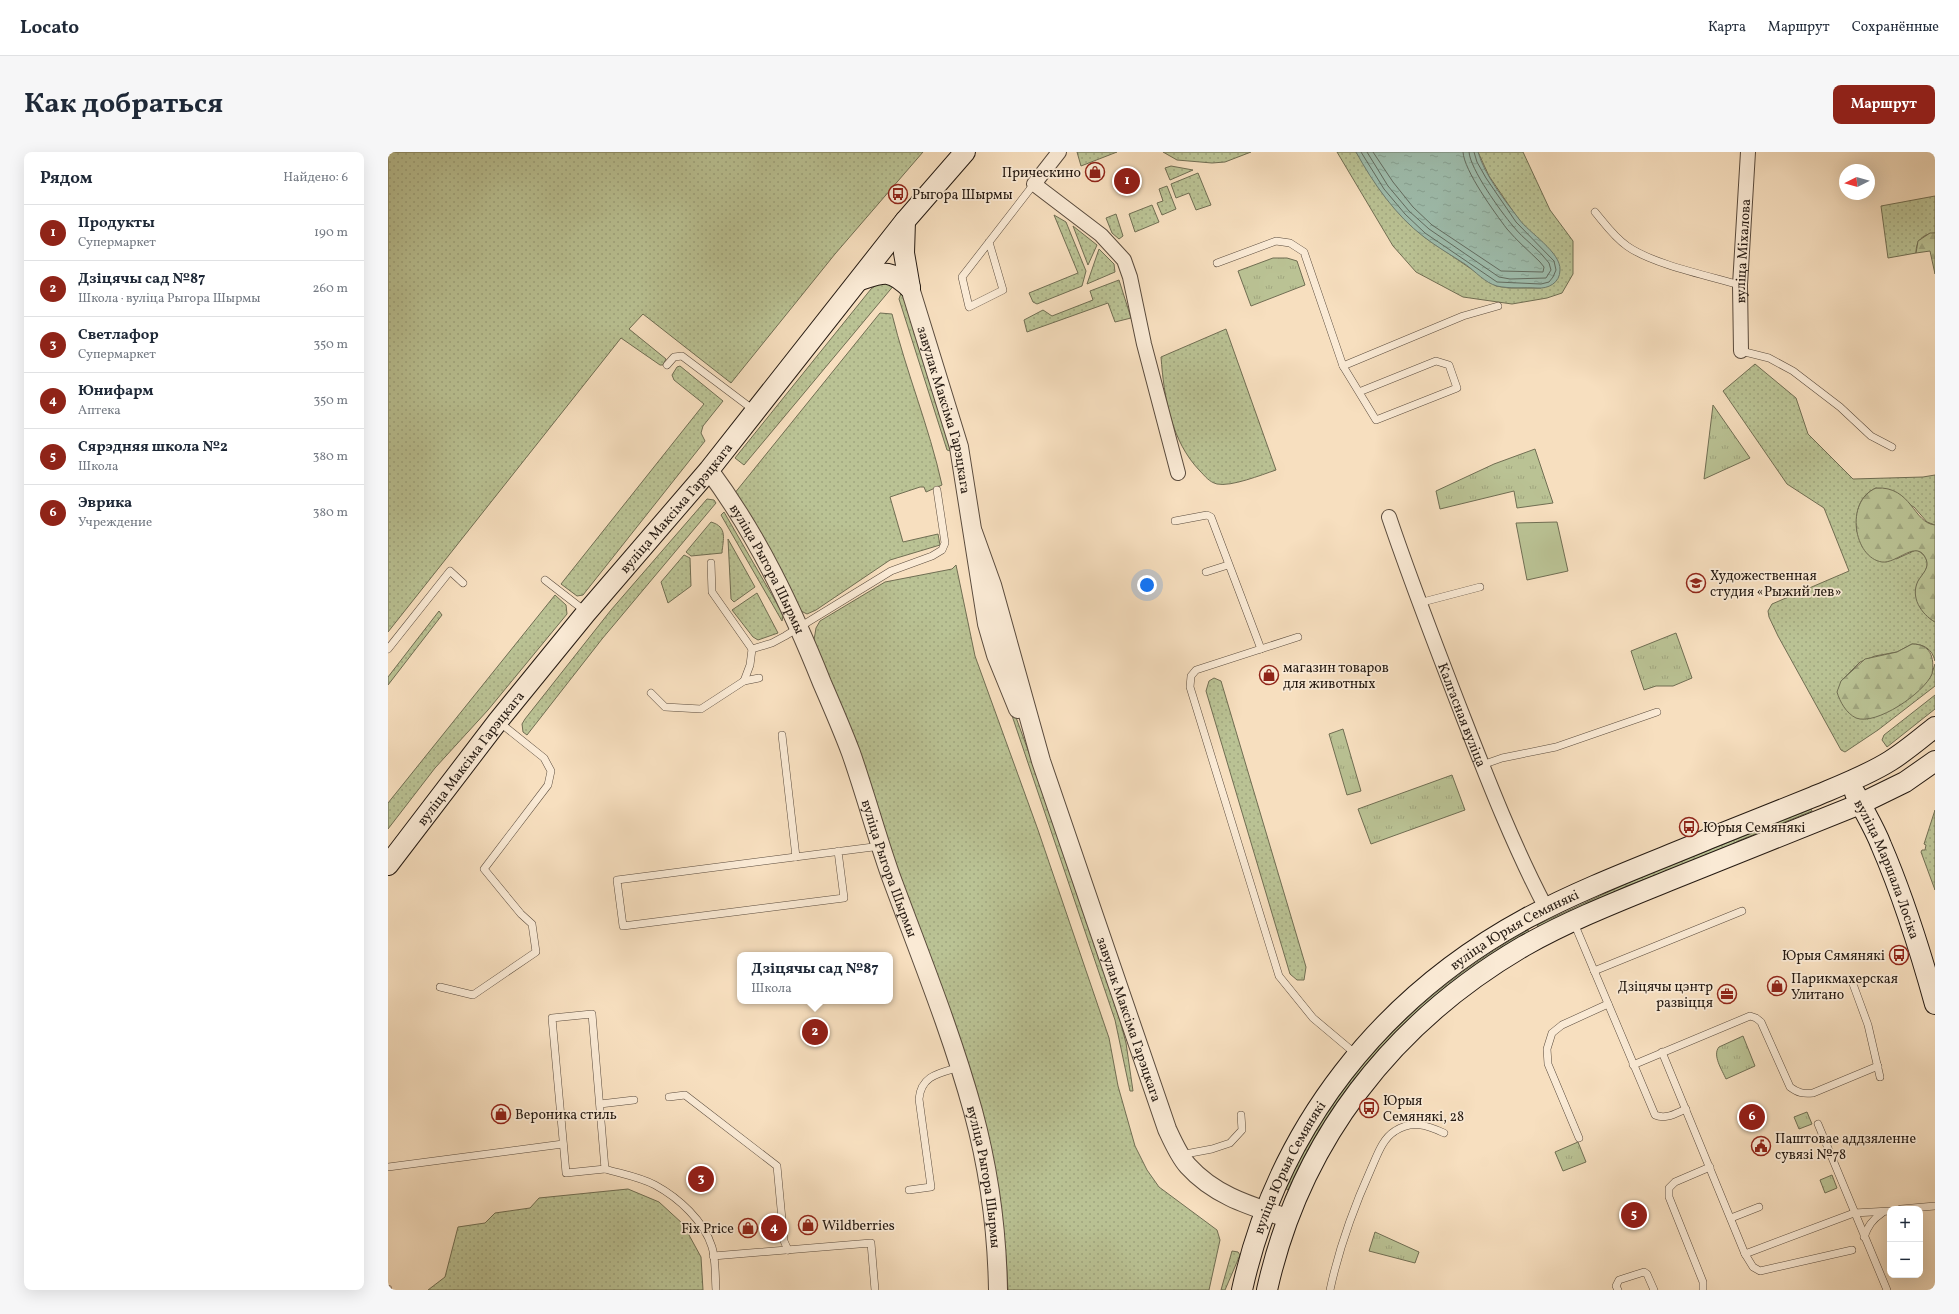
<!DOCTYPE html>
<html lang="ru">
<meta charset="utf-8">
<style>
body{margin:0;font-family:Vollkorn,serif;background:#f6f6f7;color:#1f2937}
.controls{position:absolute;right:12px;bottom:12px;display:grid;overflow:hidden;border-radius:8px;box-shadow:0 4px 16px #0002}
.controls button{width:36px;height:36px;display:grid;place-items:center;padding:0;border:0;border-bottom:1px solid #e0e1e3;background:#fff;color:#1f2937;font:20px sans-serif}
.compass{position:absolute;left:1451px;top:12px;width:36px;height:36px;border-radius:50%;background:#fff;box-shadow:0 4px 16px #0002;rotate:264deg}
.you{position:absolute;left:759px;top:433px;width:14px;height:14px;margin:-10px;border:3px solid #fff;border-radius:50%;background:#1a73e8;box-shadow:0 0 0 6px #1a73e833}
.badge{display:grid;place-items:center;width:26px;height:26px;border-radius:50%;background:#8f2418;color:#fff;font-size:13px;font-weight:700}
.pin{position:absolute;translate:-50% -50%;border:2px solid #fff;box-shadow:0 1px 4px #0006}
.popup{position:absolute;left:349px;top:800px;width:156px;height:52px;box-sizing:border-box;display:grid;place-content:center;border-radius:8px;background:#fff;filter:drop-shadow(0 1px 3px #0005);font-size:13px;white-space:nowrap;color:#747a83}
.popup b{font-size:15px;color:#1f2937}
.popup::after{content:'';position:absolute;left:50%;top:100%;margin-left:-8px;border:8px solid transparent;border-top-color:#fff}
.list{margin:0;padding:0;list-style:none}
h2{display:flex;justify-content:space-between;align-items:center;height:52px;margin:0;padding:0 16px;font-size:17px}
h2 small{font-size:13px;font-weight:400;color:#747a83}
.list li{display:grid;grid-template-columns:26px 1fr auto;gap:12px;align-items:center;box-sizing:border-box;height:56px;padding:0 16px;border-top:1px solid #e0e1e3}
.list b{display:block;font-size:15px;white-space:nowrap}
.list p{margin:0;font-size:13px;white-space:nowrap;color:#747a83}
.list em{font-size:13px;font-style:normal;color:#747a83}
.map{position:relative;flex:none;width:1547px;height:1138px;overflow:hidden;border-radius:8px}
header{display:flex;align-items:center;gap:24px;box-sizing:border-box;height:56px;padding:0 20px;background:#fff;border-bottom:1px solid #e0e1e3}
header strong{font-size:19px}
nav{display:flex;gap:22px;margin-inline-start:auto;font-size:14px}
.intro{display:flex;align-items:center;justify-content:space-between;box-sizing:border-box;height:96px;padding:0 24px}
h1{margin:0;font-size:28px}
.button{padding:10px 18px;border-radius:8px;background:#8f2418;color:#fff;font-size:14px;font-weight:700}
main{display:flex;gap:24px;padding:0 24px}
aside{flex:1;background:#fff;border-radius:8px;box-shadow:0 4px 16px #0002}
.map>svg:first-child{display:block}
.grass{fill:url(#grass-dots);stroke:#706e53}
.forest{fill:url(#forest-firs);stroke:#706e53}
.park{fill:url(#park-tufts);stroke:#706e53}
.pitch{fill:#bac294;stroke:#706e53}
.water{fill:url(#water-ripples);stroke:#6e7c6f}
.lines{fill:none;stroke-linecap:round;stroke-linejoin:round}
.shore{stroke:#626c60;stroke-width:1}
.service-casing{stroke:#5a4b3d;stroke-width:8}
.minor-casing{stroke:#5a4b3d;stroke-width:16}
.tertiary-casing{stroke:#5a4b3d;stroke-width:20}
.secondary-casing{stroke:#251a12;stroke-width:22}
.service{stroke:#faead5;stroke-width:7}
.minor{stroke:#faead5;stroke-width:14}
.tertiary{stroke:#faead5;stroke-width:18}
.secondary{stroke:#faead5;stroke-width:20}
.labels{text-anchor:middle;stroke-width:3.5;stroke-linejoin:round;paint-order:stroke}
.poi-label{font-size:14px;fill:#251a12;stroke:#faead5;text-anchor:start}
.street-label{font-size:14px;fill:#251a12;stroke:#faead5}
</style>
<header>
<strong>Locato</strong>
<nav><a>Карта</a><a>Маршрут</a><a>Сохранённые</a></nav>
</header>
<div class="intro"><h1>Как добраться</h1><a class="button">Маршрут</a></div>
<main>
<aside>
<h2>Рядом<small>Найдено: 6</small></h2>
<ul class="list">
<li><span class="badge">1</span><div><b>Продукты</b><p>Супермаркет</p></div><em>190 m</em></li>
<li><span class="badge">2</span><div><b>Дзіцячы сад №87</b><p>Школа · вуліца Рыгора Шырмы</p></div><em>260 m</em></li>
<li><span class="badge">3</span><div><b>Светлафор</b><p>Супермаркет</p></div><em>350 m</em></li>
<li><span class="badge">4</span><div><b>Юнифарм</b><p>Аптека</p></div><em>350 m</em></li>
<li><span class="badge">5</span><div><b>Сярэдняя школа №2</b><p>Школа</p></div><em>380 m</em></li>
<li><span class="badge">6</span><div><b>Эврика</b><p>Учреждение</p></div><em>380 m</em></li>
</ul>
</aside>
<div class="map">
<svg width="1547" height="1138" viewBox="0 0 1547 1138">
<defs>
<pattern id="grass-dots" width="8" height="8" patternUnits="userSpaceOnUse"><rect width="8" height="8" fill="#bac294"/><path d="M2 2h.1M6 6h.1" fill="none" stroke="#a0a67f" stroke-width="1.8" stroke-linecap="round"/></pattern>
<pattern id="forest-firs" width="22" height="20" patternUnits="userSpaceOnUse"><rect width="22" height="20" fill="#bac294"/><path d="M5 1l3.5 6h-7zM16 11l3.5 6h-7z" fill="#a0a67f"/></pattern>
<pattern id="park-tufts" width="24" height="20" patternUnits="userSpaceOnUse"><rect width="24" height="20" fill="#bac294"/><path d="M3 7l-1-3M5 7V3M7 7l1-3M15 17l-1-3M17 17v-4M19 17l1-3" fill="none" stroke="#a0a67f"/></pattern>
<pattern id="water-ripples" width="26" height="14" patternUnits="userSpaceOnUse"><rect width="26" height="14" fill="#9ebdad"/><path d="M2 4q2-2 4 0t4 0M15 11q2-2 4 0t4 0" fill="none" stroke="#88a294"/></pattern>
</defs>
<rect width="100%" height="100%" fill="#f7dfbf"/>
<filter id="stains"><feTurbulence type="fractalNoise" baseFrequency=".005" numOctaves="4"/><feColorMatrix values="0 0 0 0 .2 0 0 0 0 .09 0 0 0 0 .02 0 0 0 .5 -.17"/></filter>
<radialGradient id="worn" r=".72"><stop offset=".6" stop-color="#630" stop-opacity="0"/><stop offset="1" stop-color="#630" stop-opacity=".3"/></radialGradient>
<g class="grass">
<path d="M0,0H535L447,102L343,231L255,162L241,177L278,207L275,213H272L233,186L0,480Z"/>
<path d="M689,0H729L693,14Z"/>
<path d="M775,0H863L837,10L824,11L789,8Z"/>
<path d="M949,0H968L993,39L1015,65L1035,84L1108,134L1121,136H1153L1145,83L1131,68L1101,24L1090,0H1135L1162,58L1185,89V122L1174,141L1159,146L1124,152L1075,145L1028,120L1005,94Z"/>
<path d="M783,14L805,18L782,28L777,16Z"/>
<path d="M810,21L823,53L808,58L801,41L788,46L783,32Z"/>
<path d="M779,34L788,57L774,63L769,51L775,49L771,37Z"/>
<path d="M1547,44V81C1534,82 1528,89 1528,101L1500,106L1493,54Z"/>
<path d="M764,53L771,70L747,80L741,62Z"/>
<path d="M728,62L735,84L731,87L724,81L718,66Z"/>
<path d="M666,63L678,70L698,119L694,134L649,152L645,150L641,141L690,121Z"/>
<path d="M685,74L709,93L700,113Z"/>
<path d="M711,97L726,112L727,120L699,132Z"/>
<path d="M731,128L743,166L727,170L720,151L639,180L636,168L655,158L664,164L705,148L702,139Z"/>
<path d="M491,131L507,132L356,313L347,306L483,137Z"/>
<path d="M516,140L563,299L559,298L511,147L513,141Z"/>
<path d="M492,161L504,162C518,220 541,274 554,333L538,340L536,335H532L502,345L515,390L550,382L552,393L502,408L428,458L419,462L411,458L346,342Z"/>
<path d="M838,177L888,318C873,323 843,335 829,332C821,330 817,324 812,319C783,289 776,245 773,205Z"/>
<path d="M1367,212L1408,246L1420,282L1465,327L1535,325L1547,323V373L1539,370L1526,355L1488,336C1470,344 1467,362 1469,380L1508,407L1528,398C1534,400 1541,407 1539,414C1538,420 1534,423 1531,428C1523,443 1533,462 1547,470V509C1544,497 1536,492 1524,492L1509,500L1487,504L1472,510L1453,529L1479,567L1512,553L1543,524L1547,512V534L1490,578L1457,600L1453,598L1390,484L1381,465L1380,459L1384,452L1461,419L1436,356L1399,332L1335,239Z"/>
<path d="M292,214L335,249L315,274L313,281L317,289L195,443L189,444L173,432L316,252L286,228L284,223L289,215Z"/>
<path d="M319,347L326,348L328,351L214,487L139,583L135,580L134,572L137,567L223,458Z"/>
<path d="M336,360L392,457L395,464L394,469L333,363Z"/>
<path d="M323,370C340,375 335,387 334,401L303,404L298,400Z"/>
<path d="M340,387L367,435L346,450L343,447Z"/>
<path d="M296,403L302,406L303,434L280,451L273,430Z"/>
<path d="M568,413L587,504L650,678L721,886L730,934L747,994L759,1018L771,1035L829,1078L832,1088L821,1138H620L618,1104L514,735L426,488L428,476L432,469L497,430L564,417Z"/>
<path d="M369,441L390,481L370,488L365,485L344,458Z"/>
<path d="M167,443L178,453L179,462L100,558L47,616L0,677V651Z"/>
<path d="M51,459L54,463L0,533V525Z"/>
<path d="M826,526L833,529L918,815L916,828H909L902,822L818,539L821,529Z"/>
<path d="M615,537L618,538L656,642L731,865L738,891L745,939H742L727,868Z"/>
<path d="M1547,543V557L1499,595L1494,588L1496,583Z"/>
<path d="M1423,657L1424,659L1350,689L1337,697L1239,734L1150,775L1149,773L1244,729Z"/>
<path d="M1547,658V738L1533,700L1534,698H1537L1538,693L1536,692Z"/>
<path d="M1140,778L1141,780C1033,840 950,925 900,1038L897,1036C905,1020 912,1002 921,987C976,897 1048,830 1140,778Z"/>
<path d="M240,1037L271,1050L295,1072L313,1105L315,1138H40L57,1125L70,1075L97,1071L107,1061L142,1056L151,1046Z"/>
<path d="M844,1099L850,1100L852,1103L837,1138H833Z"/>
</g>
<g class="forest">
<path d="M1542,81H1547V122L1542,99L1528,101L1530,89Z"/>
<path d="M1488,336C1524,334 1525,371 1547,373V470C1533,462 1522,445 1530,429C1534,422 1542,416 1538,407C1529,386 1509,412 1494,410C1466,406 1456,350 1488,336Z"/>
<path d="M1524,492C1542,492 1547,505 1544,522C1536,541 1488,574 1468,566C1458,561 1452,550 1449,540L1453,529L1477,507L1509,500Z"/>
</g>
<g class="park">
<path d="M885,106H899L909,109L917,133L863,154L850,119Z"/>
<path d="M1325,253L1362,306L1316,327Z"/>
<path d="M1147,297L1165,351L1129,356L1126,339L1052,357L1048,339L1106,312Z"/>
<path d="M1288,481L1304,526L1285,534H1268L1256,538L1243,499Z"/>
<path d="M955,577L973,639L959,643L941,582Z"/>
<path d="M1064,623L1077,658L983,692L970,657Z"/>
<path d="M1355,884L1367,914L1338,927C1334,918 1324,903 1331,895Z"/>
<path d="M1419,960L1424,972L1411,977L1406,965Z"/>
<path d="M1190,990L1198,1010L1175,1019L1167,1000Z"/>
<path d="M1444,1023L1449,1036L1437,1041L1432,1028Z"/>
<path d="M987,1080L1031,1100L1027,1111L981,1099Z"/>
</g>
<path class="pitch" d="M1169,370L1180,419L1139,428L1128,371Z"/>
<path class="water" d="M968,0H1090C1097,24 1116,47 1131,67C1141,81 1173,100 1172,118C1172,131 1160,137 1149,136C1136,135 1122,137 1109,134C1097,131 1087,119 1077,112C1063,103 1049,95 1036,85C1008,64 985,31 968,0Z"/>
<g class="lines">
<g class="shore">
<path d="M973,0L996,37L1017,62L1037,81L1109,130L1153,132L1161,130L1165,125L1168,118L1166,109L1128,70L1098,26L1089,10L1086,0"/>
<path d="M979,0L1000,34L1021,59L1041,77L1111,125L1122,127L1158,126L1163,118L1161,111C1151,97 1136,88 1125,74C1113,60 1082,17 1081,0"/>
<path d="M985,0L1005,30L1025,55L1044,73L1113,119L1155,120L1156,115L1152,110C1141,99 1129,89 1119,77C1107,61 1076,19 1075,0"/>
</g>
<g class="service-casing">
<g id="service">
<path d="M1207,60C1217,72 1226,85 1239,94C1264,112 1321,124 1352,133"/>
<path d="M601,90L615,138L581,155L574,125L646,32"/>
<path d="M829,111L888,89L902,91L916,100L955,214L988,268L1069,236L1061,213L1048,209L971,240"/>
<path d="M1353,199L1381,206L1405,219L1452,255L1483,284L1504,295"/>
<path d="M279,213L286,205L294,204L367,259"/>
<path d="M955,214L1075,164L1110,154"/>
<path d="M787,369L819,363L823,365L873,497"/>
<path d="M323,411L324,440L364,497L384,491L397,484L503,419L544,404L554,398L557,391L549,338"/>
<path d="M818,420L840,413"/>
<path d="M157,428L197,459"/>
<path d="M1031,451L1092,435"/>
<path d="M910,485L808,518L803,524L802,535L891,824L925,866L969,903"/>
<path d="M0,497L62,419L75,431"/>
<path d="M356,529L371,526"/>
<path d="M263,541L277,555L313,557L356,529L362,513L364,497"/>
<path d="M394,583L408,705"/>
<path d="M1094,613L1114,606L1168,595L1269,560"/>
<path d="M450,699L456,746L235,774L229,728L493,694"/>
<path d="M1186,771L1267,963C1278,968 1288,961 1298,957"/>
<path d="M1206,819L1354,759"/>
<path d="M1465,832L1480,873L1492,925"/>
<path d="M52,835L85,843L148,800L144,772L133,762L96,717L160,633L163,619L156,606L111,570"/>
<path d="M204,862L217,1017L178,1021L164,866Z"/>
<path d="M1274,900L1357,1102L1466,1061L1502,1059"/>
<path d="M1245,913L1362,864L1368,866L1373,870L1402,935C1410,941 1415,942 1425,941L1490,914"/>
<path d="M281,945L297,943L389,1014L396,1089L400,1098"/>
<path d="M212,952L246,948"/>
<path d="M1430,972L1499,1138"/>
<path d="M1191,986L1160,912L1159,897L1164,881L1174,873L1220,852"/>
<path d="M792,1003L824,997L842,991L854,978L853,963"/>
<path d="M0,1015L175,992"/>
<path d="M217,1017C234,1022 252,1025 267,1033C291,1046 316,1069 324,1095C328,1108 327,1124 328,1138"/>
<path d="M521,1038L543,1035L531,947C533,923 552,921 572,915"/>
<path d="M1513,1057L1547,1054"/>
<path d="M1343,1066L1371,1055"/>
<path d="M1476,1085C1480,1074 1484,1068 1494,1061"/>
<path d="M1357,1102L1365,1115L1372,1119L1464,1098"/>
<path d="M325,1104L483,1091L487,1138"/>
<path d="M0,1137V1138"/>
<path d="M942,1138C951,1096 965,1057 983,1017C989,1004 994,987 1007,979C1023,968 1039,973 1056,981"/>
<path d="M1230,1138L1228,1134L1231,1128L1256,1120L1259,1122L1266,1138"/>
<path d="M1315,1138V1130L1281,1045V1036L1287,1030L1322,1015"/>
</g>
</g>
<g class="minor-casing">
<g id="minor">
<path d="M671,0L646,32L713,83L736,108L742,125L756,192L790,321"/>
<path id="s1" d="M1353,199L1352,133L1360,0"/>
<path id="s2" d="M1001,365C1024,433 1050,500 1076,567C1101,631 1126,695 1158,756"/>
</g>
</g>
<g class="tertiary-casing">
<g id="tertiary">
<path id="s3" d="M522,136L571,295L599,472L608,503L630,557"/>
<path id="s4" d="M321,318C370,384 404,456 434,531C444,554 454,577 463,601C477,641 488,682 502,722C531,801 563,879 585,959C601,1018 609,1078 610,1138"/>
<path id="s5" d="M585,380L604,433L653,609L779,977C785,990 791,1004 800,1014C827,1044 863,1054 899,1066"/>
</g>
</g>
<g class="secondary-casing">
<g id="secondary">
<path d="M517,69L516,101L522,136"/>
<path d="M472,128C497,120 502,117 522,136"/>
<path id="s6" d="M1467,641C1475,658 1486,675 1493,693C1515,744 1532,798 1547,852"/>
<path id="s7" d="M0,713L110,569L198,461L321,318L517,69L577,0"/>
<path id="s8" d="M854,1138C890,975 993,845 1139,766C1199,734 1263,711 1325,685C1358,672 1392,658 1425,645C1451,634 1478,624 1502,609C1518,599 1532,587 1547,575"/>
<path d="M879,1138C912,989 1004,871 1136,794C1182,768 1231,749 1280,729C1344,703 1408,678 1472,652L1517,630L1547,609"/>
</g>
</g>
<use href="#service" class="service"/>
<use href="#minor" class="minor"/>
<use href="#tertiary" class="tertiary"/>
<use href="#secondary" class="secondary"/>
</g>
<defs>
<g id="shop-ring" transform="scale(1)"><circle r="9.5" fill="#faead5" stroke="#8f2418" stroke-width="1.5"/><path d="M-5-2.5h2.3a2.7 3.5 0 0 1 5.4 0H5L5.5 6h-11ZM-1.5-2.5h3a1.5 2.3 0 0 0-3 0Z" fill="#8f2418"/></g>
<g id="bus-ring" transform="scale(1)"><circle r="9.5" fill="#faead5" stroke="#8f2418" stroke-width="1.5"/><path d="M-5-6H5V4H4V6H2V4H-2V6H-4V4H-5ZM-3.5-4V0h7V-4ZM-3.5 1.2v1.5H-2V1.2ZM2 1.2v1.5H3.5V1.2Z" fill="#8f2418"/></g>
<g id="school-ring" transform="scale(1)"><circle r="9.5" fill="#faead5" stroke="#8f2418" stroke-width="1.5"/><path d="M0-5L7-2L0 1L-7-2ZM-4 1L0 2.5L4 1V4Q0 6-4 4Z" fill="#8f2418"/></g>
<g id="office-ring" transform="scale(1)"><circle r="9.5" fill="#faead5" stroke="#8f2418" stroke-width="1.5"/><path d="M-6-3h4V-5.5h4V-3h4V5H-6ZM-1-4.5V-3h2v-1.5ZM-6 0V1H6V0Z" fill="#8f2418"/></g>
<g id="civic-ring" transform="scale(1)"><circle r="9.5" fill="#faead5" stroke="#8f2418" stroke-width="1.5"/><path d="M-.6-6.5H3V-4.5H.6V-3L4-1V1h2V6H-6V1h2V-1L-.6-3ZM-1.2 2.5V6h2.4V2.5Z" fill="#8f2418"/></g>
</defs>
<g fill-rule="evenodd">
<use href="#shop-ring" x="707" y="20"/>
<use href="#bus-ring" x="510" y="42"/>
<use href="#school-ring" x="1308" y="431"/>
<use href="#shop-ring" x="881" y="523"/>
<use href="#bus-ring" x="1301" y="675"/>
<use href="#bus-ring" x="1511" y="803"/>
<use href="#shop-ring" x="1389" y="834"/>
<use href="#office-ring" x="1339" y="842"/>
<use href="#bus-ring" x="981" y="956"/>
<use href="#shop-ring" x="113" y="962"/>
<use href="#civic-ring" x="1373" y="994"/>
<use href="#shop-ring" x="420" y="1073"/>
<use href="#shop-ring" x="360" y="1076"/>
</g>
<g class="labels">
<g class="poi-label">
<text x="693" y="25" text-anchor="end">Прическино</text>
<text x="524" y="47">Рыгора Шырмы</text>
<text x="1322" y="428">Художественная<tspan x="1322" dy="16">студия «Рыжий лев»</tspan></text>
<text x="895" y="520">магазин товаров<tspan x="895" dy="16">для животных</tspan></text>
<text x="1315" y="680">Юрыя Семянякі</text>
<text x="1497" y="808" text-anchor="end">Юрыя Сямянякі</text>
<text x="1403" y="831">Парикмахерская<tspan x="1403" dy="16">Улитано</tspan></text>
<text x="1325" y="839" text-anchor="end">Дзіцячы цэнтр<tspan x="1325" dy="16">развіцця</tspan></text>
<text x="995" y="953">Юрыя<tspan x="995" dy="16">Семянякі, 28</tspan></text>
<text x="127" y="967">Вероника стиль</text>
<text x="1387" y="991">Паштовае аддзяленне<tspan x="1387" dy="16">сувязі №78</tspan></text>
<text x="434" y="1078">Wildberries</text>
<text x="346" y="1081" text-anchor="end">Fix Price</text>
</g>
<g class="street-label">
<text dy="5" stroke="none"><textPath href="#s1" startOffset="100">вуліца Міхалова</textPath></text>
<text dy="5" stroke="none"><textPath href="#s3" startOffset="127">завулак Максіма Гарэцкага</textPath></text>
<text dy="5" stroke="none"><textPath href="#s7" startOffset="459">вуліца Максіма Гарэцкага</textPath></text>
<text dy="5" stroke="none"><textPath href="#s4" startOffset="115">вуліца Рыгора Шырмы</textPath></text>
<text dy="5" stroke="none"><textPath href="#s2" startOffset="211">Калгасная вуліца</textPath></text>
<text dy="5" stroke="none"><textPath href="#s7" startOffset="135">вуліца Максіма Гарэцкага</textPath></text>
<text dy="5" stroke="none"><textPath href="#s4" startOffset="439">вуліца Рыгора Шырмы</textPath></text>
<text dy="5" stroke="none"><textPath href="#s6" startOffset="83">вуліца Маршала Лосіка</textPath></text>
<text dy="5" stroke="none"><textPath href="#s8" startOffset="467">вуліца Юрыя Семянякі</textPath></text>
<text dy="5" stroke="none"><textPath href="#s5" startOffset="512">завулак Максіма Гарэцкага</textPath></text>
<text dy="5" stroke="none"><textPath href="#s8" startOffset="132">вуліца Юрыя Семянякі</textPath></text>
<text dy="5" stroke="none"><textPath href="#s4" startOffset="763">вуліца Рыгора Шырмы</textPath></text>
</g>
</g>
<rect width="100%" height="100%" filter="url(#stains)"/>
<rect width="100%" height="100%" fill="url(#worn)"/>
</svg>
<div class="controls">
<button>+</button>
<button>−</button>
</div>
<svg class="compass" viewBox="-18 -18 36 36"><path d="M0-13l5 13h-10z" fill="#e53935"/><path d="M0 13l5-13h-10z" fill="#747a83"/></svg>
<div class="you"></div>
<div class="pin badge" style="left:739px;top:29px">1</div>
<div class="pin badge" style="left:427px;top:880px">2</div>
<div class="popup"><b>Дзіцячы сад №87</b>Школа</div>
<div class="pin badge" style="left:313px;top:1027px">3</div>
<div class="pin badge" style="left:386px;top:1076px">4</div>
<div class="pin badge" style="left:1246px;top:1063px">5</div>
<div class="pin badge" style="left:1364px;top:965px">6</div>
</div>
</main>
